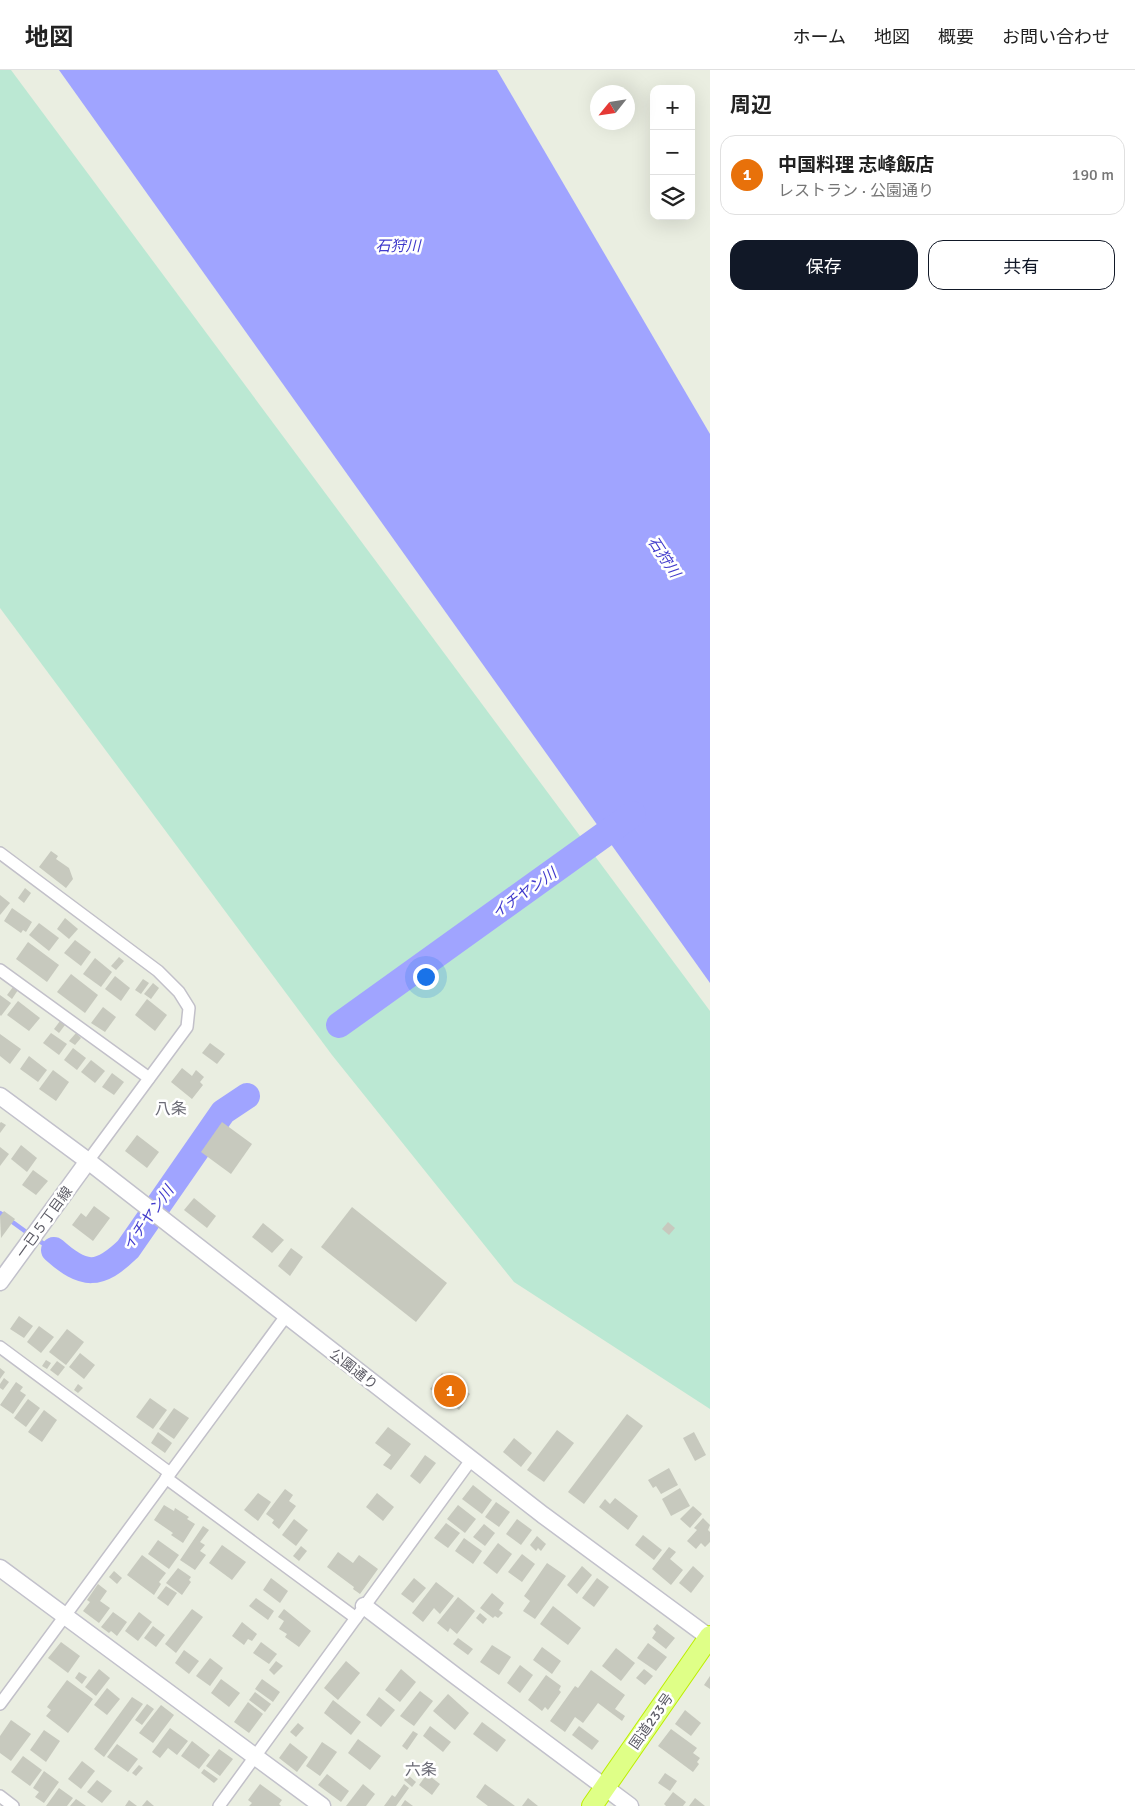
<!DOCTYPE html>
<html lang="ja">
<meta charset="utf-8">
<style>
body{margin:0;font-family:Signika,"Noto Sans JP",sans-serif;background:#f2f2f2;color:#222}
.controls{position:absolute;right:15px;top:15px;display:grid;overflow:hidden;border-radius:10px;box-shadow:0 5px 20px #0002}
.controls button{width:45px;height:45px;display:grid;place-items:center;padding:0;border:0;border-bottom:1px solid #e0e0e0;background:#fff;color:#222;font:25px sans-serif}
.compass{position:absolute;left:590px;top:15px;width:45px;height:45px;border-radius:50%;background:#fff;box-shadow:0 5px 20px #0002;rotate:240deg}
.you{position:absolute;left:425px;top:906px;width:18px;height:18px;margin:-12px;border:4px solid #fff;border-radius:50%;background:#1a73e8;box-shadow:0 0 0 8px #1a73e833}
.badge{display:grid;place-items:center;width:32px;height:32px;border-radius:50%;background:#111827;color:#fff;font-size:16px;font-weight:700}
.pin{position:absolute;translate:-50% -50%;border:2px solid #fff;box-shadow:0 1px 5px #0006}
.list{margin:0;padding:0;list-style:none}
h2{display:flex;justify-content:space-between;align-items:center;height:65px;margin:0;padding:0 20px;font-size:21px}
h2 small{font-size:16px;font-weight:400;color:#767676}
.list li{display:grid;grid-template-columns:32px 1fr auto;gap:15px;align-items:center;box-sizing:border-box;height:80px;margin:0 10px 10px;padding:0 10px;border:1px solid #e0e0e0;border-radius:15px}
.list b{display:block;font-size:19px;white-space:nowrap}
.list p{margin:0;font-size:16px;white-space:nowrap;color:#767676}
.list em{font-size:16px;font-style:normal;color:#767676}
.actions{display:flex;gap:10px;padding:15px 20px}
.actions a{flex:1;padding:11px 0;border:1px solid #111827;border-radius:15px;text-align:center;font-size:18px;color:#111827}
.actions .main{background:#111827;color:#fff}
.icon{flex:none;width:28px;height:28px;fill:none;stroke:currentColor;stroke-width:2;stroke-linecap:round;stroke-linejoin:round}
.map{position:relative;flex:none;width:710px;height:1736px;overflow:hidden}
header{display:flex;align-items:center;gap:30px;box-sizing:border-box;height:70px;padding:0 25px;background:#fff;border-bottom:1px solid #e0e0e0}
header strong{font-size:24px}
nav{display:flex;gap:28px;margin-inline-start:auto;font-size:18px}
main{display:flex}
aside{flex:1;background:#fff}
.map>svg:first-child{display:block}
.green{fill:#bbe8d3}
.water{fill:#a0a4ff}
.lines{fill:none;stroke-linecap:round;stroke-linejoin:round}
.stream{stroke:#a0a4ff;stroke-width:4.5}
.river{stroke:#a0a4ff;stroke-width:26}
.building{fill:#c7c9be}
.street-casing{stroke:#c2c0c9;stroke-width:14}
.secondary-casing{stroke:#c2c1cb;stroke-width:19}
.highway-casing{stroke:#bdef00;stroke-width:22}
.street{stroke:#fff;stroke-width:11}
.secondary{stroke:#fff;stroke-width:16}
.highway{stroke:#dfff87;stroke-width:20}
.labels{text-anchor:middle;stroke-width:5;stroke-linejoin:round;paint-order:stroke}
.street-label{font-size:14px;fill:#5b5a64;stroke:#fff}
.water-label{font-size:15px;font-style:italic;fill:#403acb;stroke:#fff}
.quarter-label{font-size:16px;fill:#6b6b76;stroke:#fff}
</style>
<header>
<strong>地図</strong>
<nav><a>ホーム</a><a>地図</a><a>概要</a><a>お問い合わせ</a></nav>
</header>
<main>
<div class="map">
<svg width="710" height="1736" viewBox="0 0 710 1736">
<rect width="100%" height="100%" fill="#eaeee1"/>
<path class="green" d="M0,0H11L710,941V1339L514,1212L332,985L0,538Z"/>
<path class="water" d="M59,0H497L710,364V913Z"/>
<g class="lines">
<g class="stream">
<path d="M0,1143L29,1164"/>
<path d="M36,1169L54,1180"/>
</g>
<g class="river">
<path d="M339,955L633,744"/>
<path d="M54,1180C84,1207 99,1207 128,1179L223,1042L247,1026"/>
</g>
</g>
<g class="building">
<path d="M51,781L58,786L56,789L69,798L73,809L66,818L39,797Z"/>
<path d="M25,818L31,823L24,833L18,828Z"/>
<path d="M0,825L10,833L0,845Z"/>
<path d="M12,838L32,852L26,862L23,860L21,863L4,851Z"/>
<path d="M65,848L78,859L69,869L57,859Z"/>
<path d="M39,853L59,868L49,881L29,865Z"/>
<path d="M75,870L91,882L81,896L64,883Z"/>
<path d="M28,872L59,895L47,912L16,889Z"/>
<path d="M119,887L124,891L116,900L111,896Z"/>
<path d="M95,888L112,902L101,917L83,904Z"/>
<path d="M71,904L98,925L85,943L57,922Z"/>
<path d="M115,906L130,918L121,931L105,919Z"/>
<path d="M143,909L149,913L141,924L135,920Z"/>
<path d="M153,913L159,918L151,929L144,924Z"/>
<path d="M13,917L18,920L12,929L7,925Z"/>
<path d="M0,925L11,933L1,946L0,945Z"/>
<path d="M147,929L167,945L155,961L135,945Z"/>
<path d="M18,931L40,948L29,961L7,945Z"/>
<path d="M103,937L116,947L105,962L91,953Z"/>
<path d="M60,951L65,955L59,963L54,959Z"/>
<path d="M51,963L67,974L59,985L43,973Z"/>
<path d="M76,963L81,968L75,975L69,971Z"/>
<path d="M0,964L21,979L10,994L0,986Z"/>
<path d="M210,973L225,984L217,994L202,983Z"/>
<path d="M73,978L86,988L77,1000L64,990Z"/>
<path d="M29,986L47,1000L38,1012L20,999Z"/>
<path d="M91,990L105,1001L95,1013L81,1002Z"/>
<path d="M182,998L192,1006L196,1000L204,1007L200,1012L203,1015L192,1029L171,1012Z"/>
<path d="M53,1000L69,1012L56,1031L39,1019Z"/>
<path d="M112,1003L124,1012L114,1025L102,1017Z"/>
<path d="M1,1052L6,1055L0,1063V1053Z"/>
<path d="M222,1052L252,1074L231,1104L201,1082Z"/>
<path d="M137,1065L159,1082L147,1098L125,1081Z"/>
<path d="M21,1075L37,1088L27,1102L11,1089Z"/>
<path d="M0,1077L9,1084L0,1096Z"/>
<path d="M33,1100L48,1111L36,1125L22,1115Z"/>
<path d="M194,1128L216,1146L207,1158L184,1140Z"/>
<path d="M94,1136L110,1148L93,1171L72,1155L81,1143L86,1147Z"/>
<path d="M352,1137L447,1213L416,1252L321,1177Z"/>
<path d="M4,1141L15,1149L1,1168L0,1146Z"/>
<path d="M668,1152L675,1158L669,1165L662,1159Z"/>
<path d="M263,1153L284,1170L272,1183L252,1167Z"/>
<path d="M291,1178L303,1187L290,1206L278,1196Z"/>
<path d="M19,1246L33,1256L24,1268L10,1259Z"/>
<path d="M39,1256L54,1267L41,1283L27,1272Z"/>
<path d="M67,1259L84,1272L66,1295L49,1282Z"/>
<path d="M80,1283L95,1295L84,1309L69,1297Z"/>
<path d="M46,1290L51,1293L47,1299L42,1296Z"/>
<path d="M57,1291L65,1297L58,1306L50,1300Z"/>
<path d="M0,1298L5,1302L0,1309Z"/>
<path d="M442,1303L470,1324L459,1340L430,1319Z"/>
<path d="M4,1308L9,1312L3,1320L0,1318V1314Z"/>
<path d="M16,1312L23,1317L20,1321L26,1325L13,1344L0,1335Z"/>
<path d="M78,1314L83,1318L78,1323L74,1320Z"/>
<path d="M150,1328L167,1340L153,1359L136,1347Z"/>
<path d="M28,1329L40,1338L26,1357L14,1348Z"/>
<path d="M174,1338L189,1348L174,1369L159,1359Z"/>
<path d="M44,1340L57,1350L42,1372L28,1362Z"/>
<path d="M627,1344L643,1356L584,1434L568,1422Z"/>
<path d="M388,1357L411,1374L391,1400L383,1395L391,1385L375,1373Z"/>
<path d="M557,1360L574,1373L544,1412L527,1400Z"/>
<path d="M158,1362L172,1373L165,1383L151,1373Z"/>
<path d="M694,1362L706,1385L695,1391L683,1368Z"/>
<path d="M514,1368L532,1383L521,1397L503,1382Z"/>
<path d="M425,1385L436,1393L420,1414L410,1406Z"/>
<path d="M669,1398L678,1415L661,1424L656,1416L653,1418L648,1410Z"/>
<path d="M473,1415L492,1430L482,1444L462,1429Z"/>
<path d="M680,1418L690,1436L671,1446L662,1429Z"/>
<path d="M285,1419L293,1425L289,1431L296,1436L279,1459L272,1453L274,1450L266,1444Z"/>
<path d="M258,1423L271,1432L258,1451L244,1440Z"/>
<path d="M377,1423L394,1437L383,1451L366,1437Z"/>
<path d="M615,1428L638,1446L628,1460L599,1437L605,1429L610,1434Z"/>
<path d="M496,1432L510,1442L499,1457L485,1447Z"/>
<path d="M164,1435L174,1441L175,1438L189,1447L187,1449L195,1454L183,1473L171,1465L173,1463L154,1450Z"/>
<path d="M458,1435L476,1449L465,1463L447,1449Z"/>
<path d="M693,1436L702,1444L690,1458L680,1449Z"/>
<path d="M703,1448L710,1455L708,1460L710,1462V1472L705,1477L701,1473L696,1479L687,1471L697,1460L694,1458Z"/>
<path d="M294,1449L308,1460L296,1476L282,1465Z"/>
<path d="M517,1449L532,1460L521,1475L506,1464Z"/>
<path d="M446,1453L460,1463L448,1478L434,1468Z"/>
<path d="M484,1454L495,1463L485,1476L473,1467Z"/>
<path d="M203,1456L209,1460L200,1472L205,1475L200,1481L206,1485L195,1500L180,1490Z"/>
<path d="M643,1465L662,1480L654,1490L635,1475Z"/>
<path d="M537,1466L546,1474L541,1481L538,1478L536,1481L530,1475Z"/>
<path d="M464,1468L482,1481L473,1494L455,1481Z"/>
<path d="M158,1470L179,1485L169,1499L148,1484Z"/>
<path d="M498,1473L512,1484L497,1504L483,1493Z"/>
<path d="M222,1475L246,1492L232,1510L209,1493Z"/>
<path d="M301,1476L307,1481L299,1491L293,1486Z"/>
<path d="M669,1477L676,1482L670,1489L683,1500L671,1515L652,1499Z"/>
<path d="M338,1482L353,1493L359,1485L378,1499L360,1524L353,1519L354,1517L327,1497Z"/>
<path d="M522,1484L535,1494L522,1512L508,1502Z"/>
<path d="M142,1485L166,1503L159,1512L161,1514L154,1525L127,1505Z"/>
<path d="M547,1493L566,1506L535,1549L523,1541L530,1531L524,1526Z"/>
<path d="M582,1496L592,1505L577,1524L567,1515Z"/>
<path d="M693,1496L704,1506L691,1523L679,1513Z"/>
<path d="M178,1498L191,1507L189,1510L191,1512L182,1525L166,1513Z"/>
<path d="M114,1501L122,1508L117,1514L109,1507Z"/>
<path d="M271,1508L288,1521L280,1533L263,1520Z"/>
<path d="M414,1508L426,1518L413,1533L401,1524Z"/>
<path d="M597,1508L609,1517L594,1537L582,1528Z"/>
<path d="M436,1512L454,1526L440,1544L434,1538L423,1552L412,1543Z"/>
<path d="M98,1514L107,1521L100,1531L110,1538L99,1553L83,1541L90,1532L87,1530Z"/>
<path d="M166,1516L177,1523L168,1536L157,1528Z"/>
<path d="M492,1523L504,1533L499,1540L503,1543L498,1548L495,1546L493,1548L480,1538Z"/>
<path d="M458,1527L475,1541L457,1564L450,1558L448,1562L437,1553Z"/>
<path d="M256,1528L274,1541L268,1550L249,1536Z"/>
<path d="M553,1536L581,1558L568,1575L540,1554Z"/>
<path d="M192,1539L203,1547L176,1583L165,1574Z"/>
<path d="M284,1539L311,1561L299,1577L285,1567L287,1564L279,1559L284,1551L278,1547Z"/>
<path d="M113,1542L127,1552L117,1566L111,1561L109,1563L101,1557Z"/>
<path d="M139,1542L152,1552L138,1571L125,1561Z"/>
<path d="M480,1543L487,1549L483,1554L476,1548Z"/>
<path d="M242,1552L257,1564L252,1571L248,1569L244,1575L232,1566Z"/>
<path d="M657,1554L675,1568L666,1579L652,1568L656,1562L653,1559Z"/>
<path d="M153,1556L165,1565L156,1577L144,1568Z"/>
<path d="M458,1568L473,1579L468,1585L453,1574Z"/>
<path d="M61,1572L80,1586L68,1603L48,1588Z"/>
<path d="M261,1572L277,1584L269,1594L253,1583Z"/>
<path d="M648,1573L667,1587L656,1601L637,1588Z"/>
<path d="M492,1575L511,1587L499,1605L480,1592Z"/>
<path d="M542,1577L561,1591L552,1604L533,1590Z"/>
<path d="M616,1578L635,1593L621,1611L602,1596Z"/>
<path d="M184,1580L199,1591L189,1604L175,1593Z"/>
<path d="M210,1588L223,1598L210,1616L196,1606Z"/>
<path d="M276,1591L283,1596L274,1605L269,1600Z"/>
<path d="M346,1591L360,1603L338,1630L324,1618Z"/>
<path d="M520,1595L533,1605L520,1623L507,1613Z"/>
<path d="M99,1599L110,1608L96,1626L85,1617Z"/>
<path d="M401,1599L416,1612L400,1632L385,1620Z"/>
<path d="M644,1599L653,1606L645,1615L636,1608Z"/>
<path d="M591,1600L625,1625L615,1639L625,1646L622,1651L598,1633L583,1653L575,1647L565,1662L550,1651L575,1616L578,1618Z"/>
<path d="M79,1602L87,1607L82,1614L75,1608Z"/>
<path d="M546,1605L561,1616L559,1620L561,1622L548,1640L545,1637L542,1641L528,1630Z"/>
<path d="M710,1606V1619L704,1615Z"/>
<path d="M221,1609L240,1623L229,1637L211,1623Z"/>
<path d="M262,1609L280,1622L273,1632L255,1619Z"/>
<path d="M67,1610L93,1629L68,1663L46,1646L51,1640L47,1637Z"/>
<path d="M107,1618L120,1629L107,1645L94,1635Z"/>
<path d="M420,1621L433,1631L414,1656L400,1646Z"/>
<path d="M255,1622L271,1634L265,1642L249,1630Z"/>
<path d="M448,1624L469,1643L455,1660L433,1641Z"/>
<path d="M132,1627L143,1634L104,1687L94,1679Z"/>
<path d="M379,1627L395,1640L381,1657L366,1645Z"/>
<path d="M333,1630L361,1652L351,1665L324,1643Z"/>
<path d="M248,1632L263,1644L249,1663L234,1652Z"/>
<path d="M147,1634L154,1639L142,1655L135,1650Z"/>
<path d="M161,1635L174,1645L153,1673L139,1663Z"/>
<path d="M685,1640L701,1653L691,1666L675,1654Z"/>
<path d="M11,1650L31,1664L11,1691L0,1683V1666Z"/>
<path d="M482,1652L506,1670L497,1682L473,1664Z"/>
<path d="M298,1653L304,1658L296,1667L290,1662Z"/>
<path d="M430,1656L451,1672L443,1682L423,1666Z"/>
<path d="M579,1656L599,1671L592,1680L572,1665Z"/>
<path d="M170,1658L188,1671L177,1685L168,1678L160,1688L152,1682Z"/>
<path d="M671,1659L697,1678L693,1683L700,1688L697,1692L699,1694L693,1702L658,1676Z"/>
<path d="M44,1660L60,1671L46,1692L30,1680Z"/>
<path d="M413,1661L418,1664L407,1680L402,1676Z"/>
<path d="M358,1669L381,1686L370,1700L348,1683Z"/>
<path d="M192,1671L210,1685L199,1699L181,1686Z"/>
<path d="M322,1672L337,1682L320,1706L306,1696Z"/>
<path d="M290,1673L308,1687L297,1702L279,1688Z"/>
<path d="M117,1674L138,1689L128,1702L107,1687Z"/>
<path d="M219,1679L233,1689L220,1706L206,1696Z"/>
<path d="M23,1686L42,1700L30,1716L11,1702Z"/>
<path d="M82,1691L95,1701L81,1719L68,1709Z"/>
<path d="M139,1695L143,1698L136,1706L132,1703Z"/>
<path d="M204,1699L218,1709L214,1713L201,1703Z"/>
<path d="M44,1701L59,1712L44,1733L35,1727L39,1722L33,1718Z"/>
<path d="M665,1703L677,1711L670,1721L658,1713Z"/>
<path d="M327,1704L349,1721L341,1732L318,1715Z"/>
<path d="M427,1704L440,1714L432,1725L419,1715Z"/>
<path d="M408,1705L416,1712L412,1717L404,1710Z"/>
<path d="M97,1710L112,1721L102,1733L87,1722Z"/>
<path d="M260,1714L282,1730L279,1734L281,1736H249L252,1733L248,1730Z"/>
<path d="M363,1714L375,1724L366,1736H346Z"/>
<path d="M404,1714L409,1718L396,1736H384L392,1725L395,1727Z"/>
<path d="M485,1714L515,1736H488L476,1727Z"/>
<path d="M59,1718L73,1728L67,1736H46Z"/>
<path d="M673,1722L686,1732L683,1736H666L664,1734Z"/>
<path d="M528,1728L538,1736H522Z"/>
<path d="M695,1728L705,1736H689Z"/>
<path d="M76,1729L86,1736H70Z"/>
<path d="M129,1730L137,1736H125Z"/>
<path d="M147,1730L154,1736H142Z"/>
<path d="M405,1730L413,1736H401Z"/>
</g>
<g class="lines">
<g class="street-casing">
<g id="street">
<path d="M0,783L158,901L179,922L189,938L187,957L88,1091"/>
<path d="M0,900L149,1008"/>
<path d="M0,1277L170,1403"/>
<path d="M166,1408L356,1548"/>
<path d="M0,1634L286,1246"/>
<path d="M0,1726L13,1736"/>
<path d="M219,1736L471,1390"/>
</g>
</g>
<g class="secondary-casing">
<g id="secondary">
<path d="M0,1026L88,1091L543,1445L710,1568"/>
<path d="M0,1212L88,1091"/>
<path d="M0,1498L322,1736"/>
<path d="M364,1536L457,1607L630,1736"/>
</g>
</g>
<g class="highway-casing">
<path id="highway" d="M592,1736L710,1566"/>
</g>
<use href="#street" class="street"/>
<use href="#secondary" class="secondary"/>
<use href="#highway" class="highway"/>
</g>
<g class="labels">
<g class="street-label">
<text transform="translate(44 1152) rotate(-54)" y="5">一已５丁目線</text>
<text transform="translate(354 1299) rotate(38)" y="5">公園通り</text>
<text transform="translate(651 1651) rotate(-55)" y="5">国道233号</text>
</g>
<g class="water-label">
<text x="398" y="181">石狩川</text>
<text transform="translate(664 487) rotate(57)" y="5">石狩川</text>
<text transform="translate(524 823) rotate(-35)" y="5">イチヤン川</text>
<text transform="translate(148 1148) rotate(-54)" y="5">イチヤン川</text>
</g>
<g class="quarter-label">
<text x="171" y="1044">八条</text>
<text x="421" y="1705">六条</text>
</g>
</g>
</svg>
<div class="controls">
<button>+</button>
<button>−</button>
<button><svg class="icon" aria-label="layers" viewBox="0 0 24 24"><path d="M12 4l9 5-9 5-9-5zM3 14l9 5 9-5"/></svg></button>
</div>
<svg class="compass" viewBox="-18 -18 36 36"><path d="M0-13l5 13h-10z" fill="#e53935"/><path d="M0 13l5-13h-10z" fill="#767676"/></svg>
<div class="you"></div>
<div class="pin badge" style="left:450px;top:1321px;background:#e8710a">1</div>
</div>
<aside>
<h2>周辺<small></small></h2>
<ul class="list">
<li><span class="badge" style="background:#e8710a">1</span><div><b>中国料理 志峰飯店</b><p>レストラン · 公園通り</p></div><em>190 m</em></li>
</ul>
<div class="actions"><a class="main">保存</a><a>共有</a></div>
</aside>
</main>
